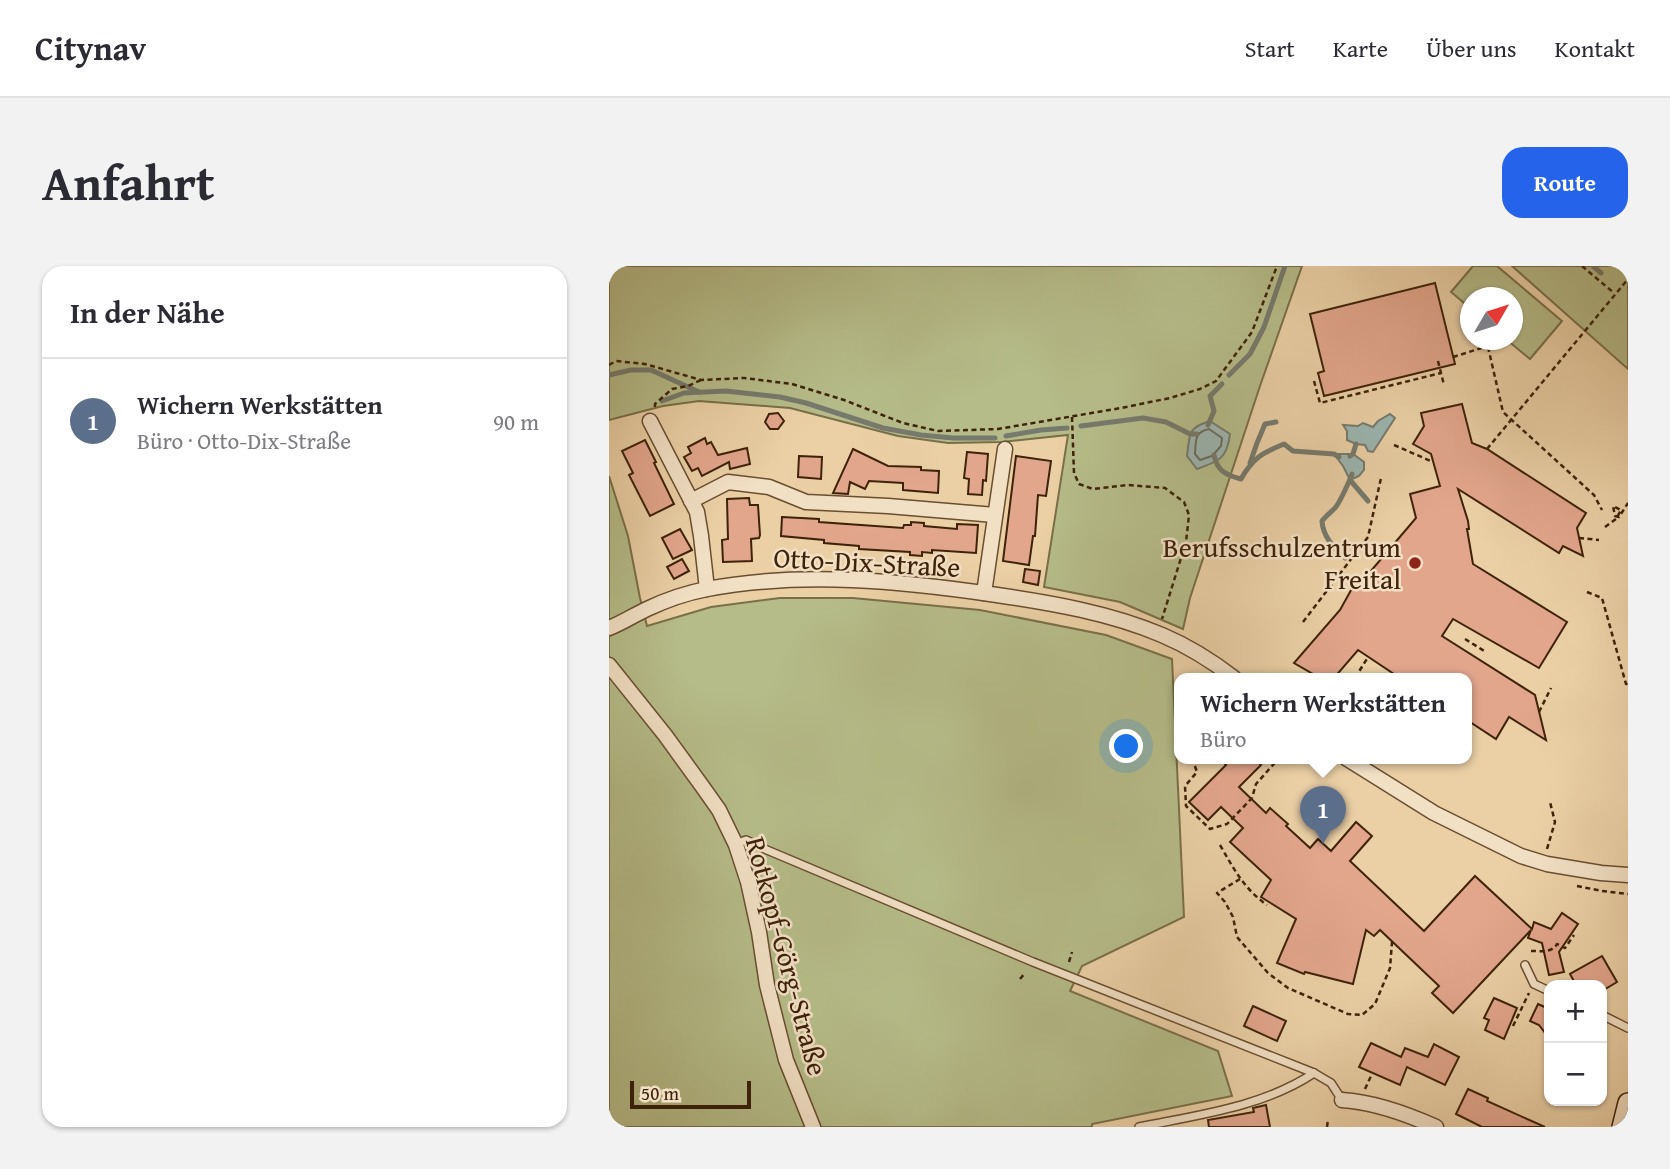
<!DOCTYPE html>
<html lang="de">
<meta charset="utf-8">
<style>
body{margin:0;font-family:"Gentium Book Plus",serif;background:#f2f2f3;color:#2b2b33}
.controls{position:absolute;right:21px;bottom:21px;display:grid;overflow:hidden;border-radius:14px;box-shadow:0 2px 5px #0004}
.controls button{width:63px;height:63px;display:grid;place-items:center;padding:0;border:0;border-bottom:2px solid #e1e1e2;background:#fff;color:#2b2b33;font:35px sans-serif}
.compass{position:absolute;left:851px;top:21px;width:63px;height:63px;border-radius:50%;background:#fff;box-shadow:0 2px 5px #0004;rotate:51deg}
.scale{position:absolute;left:21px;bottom:18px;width:121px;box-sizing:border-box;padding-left:7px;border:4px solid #3e2209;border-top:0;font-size:19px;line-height:24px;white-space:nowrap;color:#3e2209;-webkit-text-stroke:5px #f2e0c5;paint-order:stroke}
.you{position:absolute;left:518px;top:481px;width:24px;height:24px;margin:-18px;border:5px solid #fff;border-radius:50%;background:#1a73e8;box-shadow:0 0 0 10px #1a73e833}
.badge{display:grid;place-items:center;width:46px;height:46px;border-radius:50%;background:#2563eb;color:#fff;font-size:23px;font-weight:700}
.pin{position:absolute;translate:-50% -58px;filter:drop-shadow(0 2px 4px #0008)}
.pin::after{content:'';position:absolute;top:37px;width:24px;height:21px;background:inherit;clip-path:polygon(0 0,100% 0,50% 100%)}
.popup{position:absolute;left:565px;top:407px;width:298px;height:91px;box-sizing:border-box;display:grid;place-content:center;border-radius:14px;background:#fff;filter:drop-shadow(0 2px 5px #0005);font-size:23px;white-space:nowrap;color:#7c7c81}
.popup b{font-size:26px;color:#2b2b33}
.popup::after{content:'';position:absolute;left:50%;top:100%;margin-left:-14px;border:14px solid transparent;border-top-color:#fff}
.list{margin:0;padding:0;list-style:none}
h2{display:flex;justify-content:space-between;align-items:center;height:91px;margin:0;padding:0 28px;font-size:30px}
h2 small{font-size:23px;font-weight:400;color:#7c7c81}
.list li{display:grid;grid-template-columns:46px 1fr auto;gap:21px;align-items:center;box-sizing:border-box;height:126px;padding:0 28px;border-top:2px solid #e1e1e2}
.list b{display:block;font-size:26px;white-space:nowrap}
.list p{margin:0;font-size:23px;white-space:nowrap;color:#7c7c81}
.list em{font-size:23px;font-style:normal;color:#7c7c81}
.map{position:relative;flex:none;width:1019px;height:861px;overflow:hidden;border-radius:21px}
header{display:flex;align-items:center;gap:42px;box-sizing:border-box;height:98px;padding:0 35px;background:#fff;border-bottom:2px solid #e1e1e2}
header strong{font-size:33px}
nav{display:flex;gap:38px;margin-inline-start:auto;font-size:24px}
.intro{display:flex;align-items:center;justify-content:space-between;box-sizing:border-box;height:168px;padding:0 42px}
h1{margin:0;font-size:49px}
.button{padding:18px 32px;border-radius:21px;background:#2563eb;color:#fff;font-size:24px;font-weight:700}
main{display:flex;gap:42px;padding:0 42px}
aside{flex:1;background:#fff;border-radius:21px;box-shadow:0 2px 5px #0004}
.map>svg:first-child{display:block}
.green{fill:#b5bc89;stroke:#7a6f49;stroke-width:2}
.water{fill:#9bb5b0;stroke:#767a6d;stroke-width:2}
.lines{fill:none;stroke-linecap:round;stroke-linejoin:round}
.shore{stroke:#6c6c5c;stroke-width:2}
.stream{stroke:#767a6d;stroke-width:5}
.building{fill:#e2a68d;stroke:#3e2209;stroke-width:2}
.service-casing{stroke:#694e30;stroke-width:10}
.minor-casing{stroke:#694e30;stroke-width:17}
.secondary-casing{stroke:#3e2209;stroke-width:22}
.path{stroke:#3e2209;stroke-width:2.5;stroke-dasharray:5 3.5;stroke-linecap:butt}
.service{stroke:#f2e0c5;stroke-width:7}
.minor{stroke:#f2e0c5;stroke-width:14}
.secondary{stroke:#f2e0c5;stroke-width:19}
.poi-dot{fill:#8f2418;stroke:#f2e0c5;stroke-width:2.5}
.labels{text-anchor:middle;stroke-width:5;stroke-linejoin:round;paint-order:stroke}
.poi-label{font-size:28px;fill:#3e2209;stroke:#f2e0c5;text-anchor:end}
.street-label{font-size:28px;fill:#3e2209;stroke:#f2e0c5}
</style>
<header>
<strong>Citynav</strong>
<nav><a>Start</a><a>Karte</a><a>Über uns</a><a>Kontakt</a></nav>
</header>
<div class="intro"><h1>Anfahrt</h1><a class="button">Route</a></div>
<main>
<aside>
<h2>In der Nähe<small></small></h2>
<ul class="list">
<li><span class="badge" style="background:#5c6f8a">1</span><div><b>Wichern Werkstätten</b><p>Büro · Otto-Dix-Straße</p></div><em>90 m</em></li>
</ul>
</aside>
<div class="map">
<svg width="1019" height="861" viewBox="0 0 1019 861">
<rect width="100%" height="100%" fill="#ebd0a6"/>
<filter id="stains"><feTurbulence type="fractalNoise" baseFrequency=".00286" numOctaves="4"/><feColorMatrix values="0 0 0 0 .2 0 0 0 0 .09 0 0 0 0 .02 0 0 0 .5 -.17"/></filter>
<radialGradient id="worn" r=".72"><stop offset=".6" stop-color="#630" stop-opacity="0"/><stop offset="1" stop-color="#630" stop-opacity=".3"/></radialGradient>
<g class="green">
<path d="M0,0H693L651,120L581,332L574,363L511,336L435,321L459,169L393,176L339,177L289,170L181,142L90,135L54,140L0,154Z"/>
<path d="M864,0H888L953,55L921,93L898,74H904V32H862L861,42L842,26Z"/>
<path d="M903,0H1019V103Z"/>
<path d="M0,210L19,270L31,332L38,360L102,341L171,332H244L371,344L497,369L563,393L575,651L473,700L461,725L609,785L623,830L483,858V861H0Z"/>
</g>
<g class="water">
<path d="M781,148L786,152L764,186L759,185L756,179L747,178L738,174V165L734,159L749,160L754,157L764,161L769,155Z"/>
<path d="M601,155L621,168C618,193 610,195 588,203L578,190C581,168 578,162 601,155Z"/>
<path d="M725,188H744L755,196V204L750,210L741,214L734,200Z"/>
</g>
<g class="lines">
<path class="shore" d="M600,163L613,172L612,180L603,190L591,194L586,188C587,175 585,166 600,163Z"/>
<g class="stream">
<path d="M984,0L992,7"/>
<path d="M0,109L22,104H42L90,126"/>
<path d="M620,109L641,88L655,61L676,0"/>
<path d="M53,135L75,127L117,125L171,131L197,137L274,162L312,169L344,172H386"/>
<path d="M599,159L605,145L601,130L613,118"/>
<path d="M472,160L534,152L557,156L581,168H588"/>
<path d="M397,170L432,164L458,162"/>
<path d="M605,189C608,205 617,209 632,213C644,192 653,187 675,178L684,185L725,188L730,191"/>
<path d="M741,190L744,188L747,178"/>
<path d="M641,197L648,177L656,158L667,156"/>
<path d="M741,214L759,235"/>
<path d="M736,292C725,282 714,271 713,255C717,250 721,247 726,242C730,238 741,214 743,208"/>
</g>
</g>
<g class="building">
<path d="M826,17L846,98L715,130L709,107L715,105L701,48Z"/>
<path d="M853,138L863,177L878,183L977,247L968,262L974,290L954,280L950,287L849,223L859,255L860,263H858L864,298L958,356L930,402L844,353L833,370L926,429L937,474L900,451L887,473L858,454V412H791L749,384L725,412H711L685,397L731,344L746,317L750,319L807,252L801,228L831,220L822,188L804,178L815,160L812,147Z"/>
<path d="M169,147L175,155L169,163H161L156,156L160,148Z"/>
<path d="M96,172L98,178L102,176L109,189L138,182L141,198L121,203L120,196L93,210L89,202L83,205L75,191L82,187L79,181Z"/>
<path d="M36,174L47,196L45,197L65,238L41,250L20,209L24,207L13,185Z"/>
<path d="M244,183L279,200L312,201V204L330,205L329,227L294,224V217L260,215L256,223L241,216L239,228L224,227Z"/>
<path d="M358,186L379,188L377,215L374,214L373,229L359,228L360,213L355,212Z"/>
<path d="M190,190L213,191L212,213L189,211Z"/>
<path d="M407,190L442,195L437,230L429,229L426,270H424L420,299L394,295Z"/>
<path d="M140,232L141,239H149L151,269L150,272L142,273L143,295L114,296L113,274L119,273L118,233Z"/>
<path d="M173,251L210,253V256L294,262L295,259H302V256L315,257V260L348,263V258L369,259L367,287L323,284V287L313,286V290L301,289V286L250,283V280L215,277V274L172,270Z"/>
<path d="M71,263L83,284L64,293L53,272Z"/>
<path d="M73,293L80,305L65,313L58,301Z"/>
<path d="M416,303L431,305L429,319L414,316Z"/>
<path d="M610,492H645L652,499L630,521L657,547L661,542L679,558L677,560L701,582L709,573L722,585L747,556L763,570L741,595L815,665L866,610L923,663L925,656L942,663L953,647L969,658L950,686L955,706L940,709L933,677L919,672L922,664L844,747L823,727L830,720L771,664L765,670L757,664L744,718L696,706L695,708L668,697L687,653L652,631L662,614L621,576L634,562L612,541L599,554L580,536L617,499Z"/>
<path d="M993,690L1008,716L993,725V719H967L961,708Z"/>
<path d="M885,732L908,742L895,773L876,764L880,754L875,752Z"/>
<path d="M929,738L940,743V772L930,759L921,755Z"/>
<path d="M644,740L677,755L668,775L635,760Z"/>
<path d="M762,777L792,791L796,782L819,791L825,778L850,791L836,819L798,801L791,819L750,801Z"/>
<path d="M859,823L879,832L878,835L936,861H873L847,848Z"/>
<path d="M657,839L661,861H600L599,854L645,846L644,842Z"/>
</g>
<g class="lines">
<g class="service-casing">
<g id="service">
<path d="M127,578L137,574L158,584L424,696L705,807L722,817L733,834"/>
<path d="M916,699L925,718L940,725"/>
<path d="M993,749L1019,762"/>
<path d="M530,861C589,849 654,841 705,807"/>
</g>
</g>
<g class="minor-casing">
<g id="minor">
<path d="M41,155L88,246L92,270L98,323"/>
<path d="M82,235L119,216L160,221L197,236L279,240L386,249"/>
<path d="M375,327L396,183"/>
<path d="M0,362C13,357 25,349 38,343C57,334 77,327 98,323C193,305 293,315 388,329C443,337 501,347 553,369C579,380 603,395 625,412"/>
<path d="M0,399L56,469L93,520L110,544L127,579L139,616L150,666L158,719L177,794L204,861"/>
<path d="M737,492L825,547L912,590L938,598L992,607L1019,609"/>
<path d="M733,834C765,836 798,848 827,861"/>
</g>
</g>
<g class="secondary-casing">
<path id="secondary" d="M1013,861L1019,837"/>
</g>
<g class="path">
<path d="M973,0L1005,27"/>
<path d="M879,81L894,146L985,229L993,244"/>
<path d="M844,91L898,74"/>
<path d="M829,95L835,119"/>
<path d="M0,99L7,95L36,98L92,114L135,112L183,118L235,134L294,157L329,165L389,163L512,142L561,132L591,123L607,115L643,66L668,0"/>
<path d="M705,115L711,137L832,107"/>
<path d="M46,141V138L63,123L79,120L92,114"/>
<path d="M463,151L465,207L470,218L484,223L519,219L556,222L575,236L580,249L577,276L553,353"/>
<path d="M785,179L824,196"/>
<path d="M878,183L1019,13"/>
<path d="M996,261L1007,253L1012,244L1004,240L1006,250L1010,251L1019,237"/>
<path d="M970,272L990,274"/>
<path d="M978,326L993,332L1017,418H1019"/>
<path d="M694,356L759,271L772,212"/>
<path d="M856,373L877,386"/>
<path d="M746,412L759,391"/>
<path d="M930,446L942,422"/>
<path d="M583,492L588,506L576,520L577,540L601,563L618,558L643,532L647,518L670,492"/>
<path d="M713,492L722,498"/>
<path d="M611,579C625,603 635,623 658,639"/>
<path d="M938,583L946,556L941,536"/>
<path d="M631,613L608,627L616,636L624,651L628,671L659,707L679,722L739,748L753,749L766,738L781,702L783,676"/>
<path d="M968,620L993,625L1019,628"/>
<path d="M922,685C931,685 943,687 948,678L956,682L965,669"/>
<path d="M460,696L463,686"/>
<path d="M411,713L416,707"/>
<path d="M940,739V740"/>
<path d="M904,760L920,727"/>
<path d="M756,823L762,810"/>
<path d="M718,861L719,854"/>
</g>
<use href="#service" class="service"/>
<use href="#minor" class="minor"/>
<use href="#secondary" class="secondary"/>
</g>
<circle class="poi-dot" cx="806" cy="297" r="7"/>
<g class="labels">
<g class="poi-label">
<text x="792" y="291">Berufsschulzentrum<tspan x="792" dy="32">Freital</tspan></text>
</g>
<g class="street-label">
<text transform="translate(258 296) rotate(3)" y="10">Otto-Dix-Straße</text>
<text transform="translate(178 690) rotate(75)" y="10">Rotkopf-Görg-Straße</text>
</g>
</g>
<rect width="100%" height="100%" filter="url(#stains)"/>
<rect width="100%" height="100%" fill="url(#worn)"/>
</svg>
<div class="controls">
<button>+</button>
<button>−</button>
</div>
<svg class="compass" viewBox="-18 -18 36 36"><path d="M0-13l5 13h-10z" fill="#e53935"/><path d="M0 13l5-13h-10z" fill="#7c7c81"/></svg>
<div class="scale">50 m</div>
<div class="you"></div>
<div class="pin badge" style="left:714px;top:578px;background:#5c6f8a">1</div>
<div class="popup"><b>Wichern Werkstätten</b>Büro</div>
</div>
</main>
